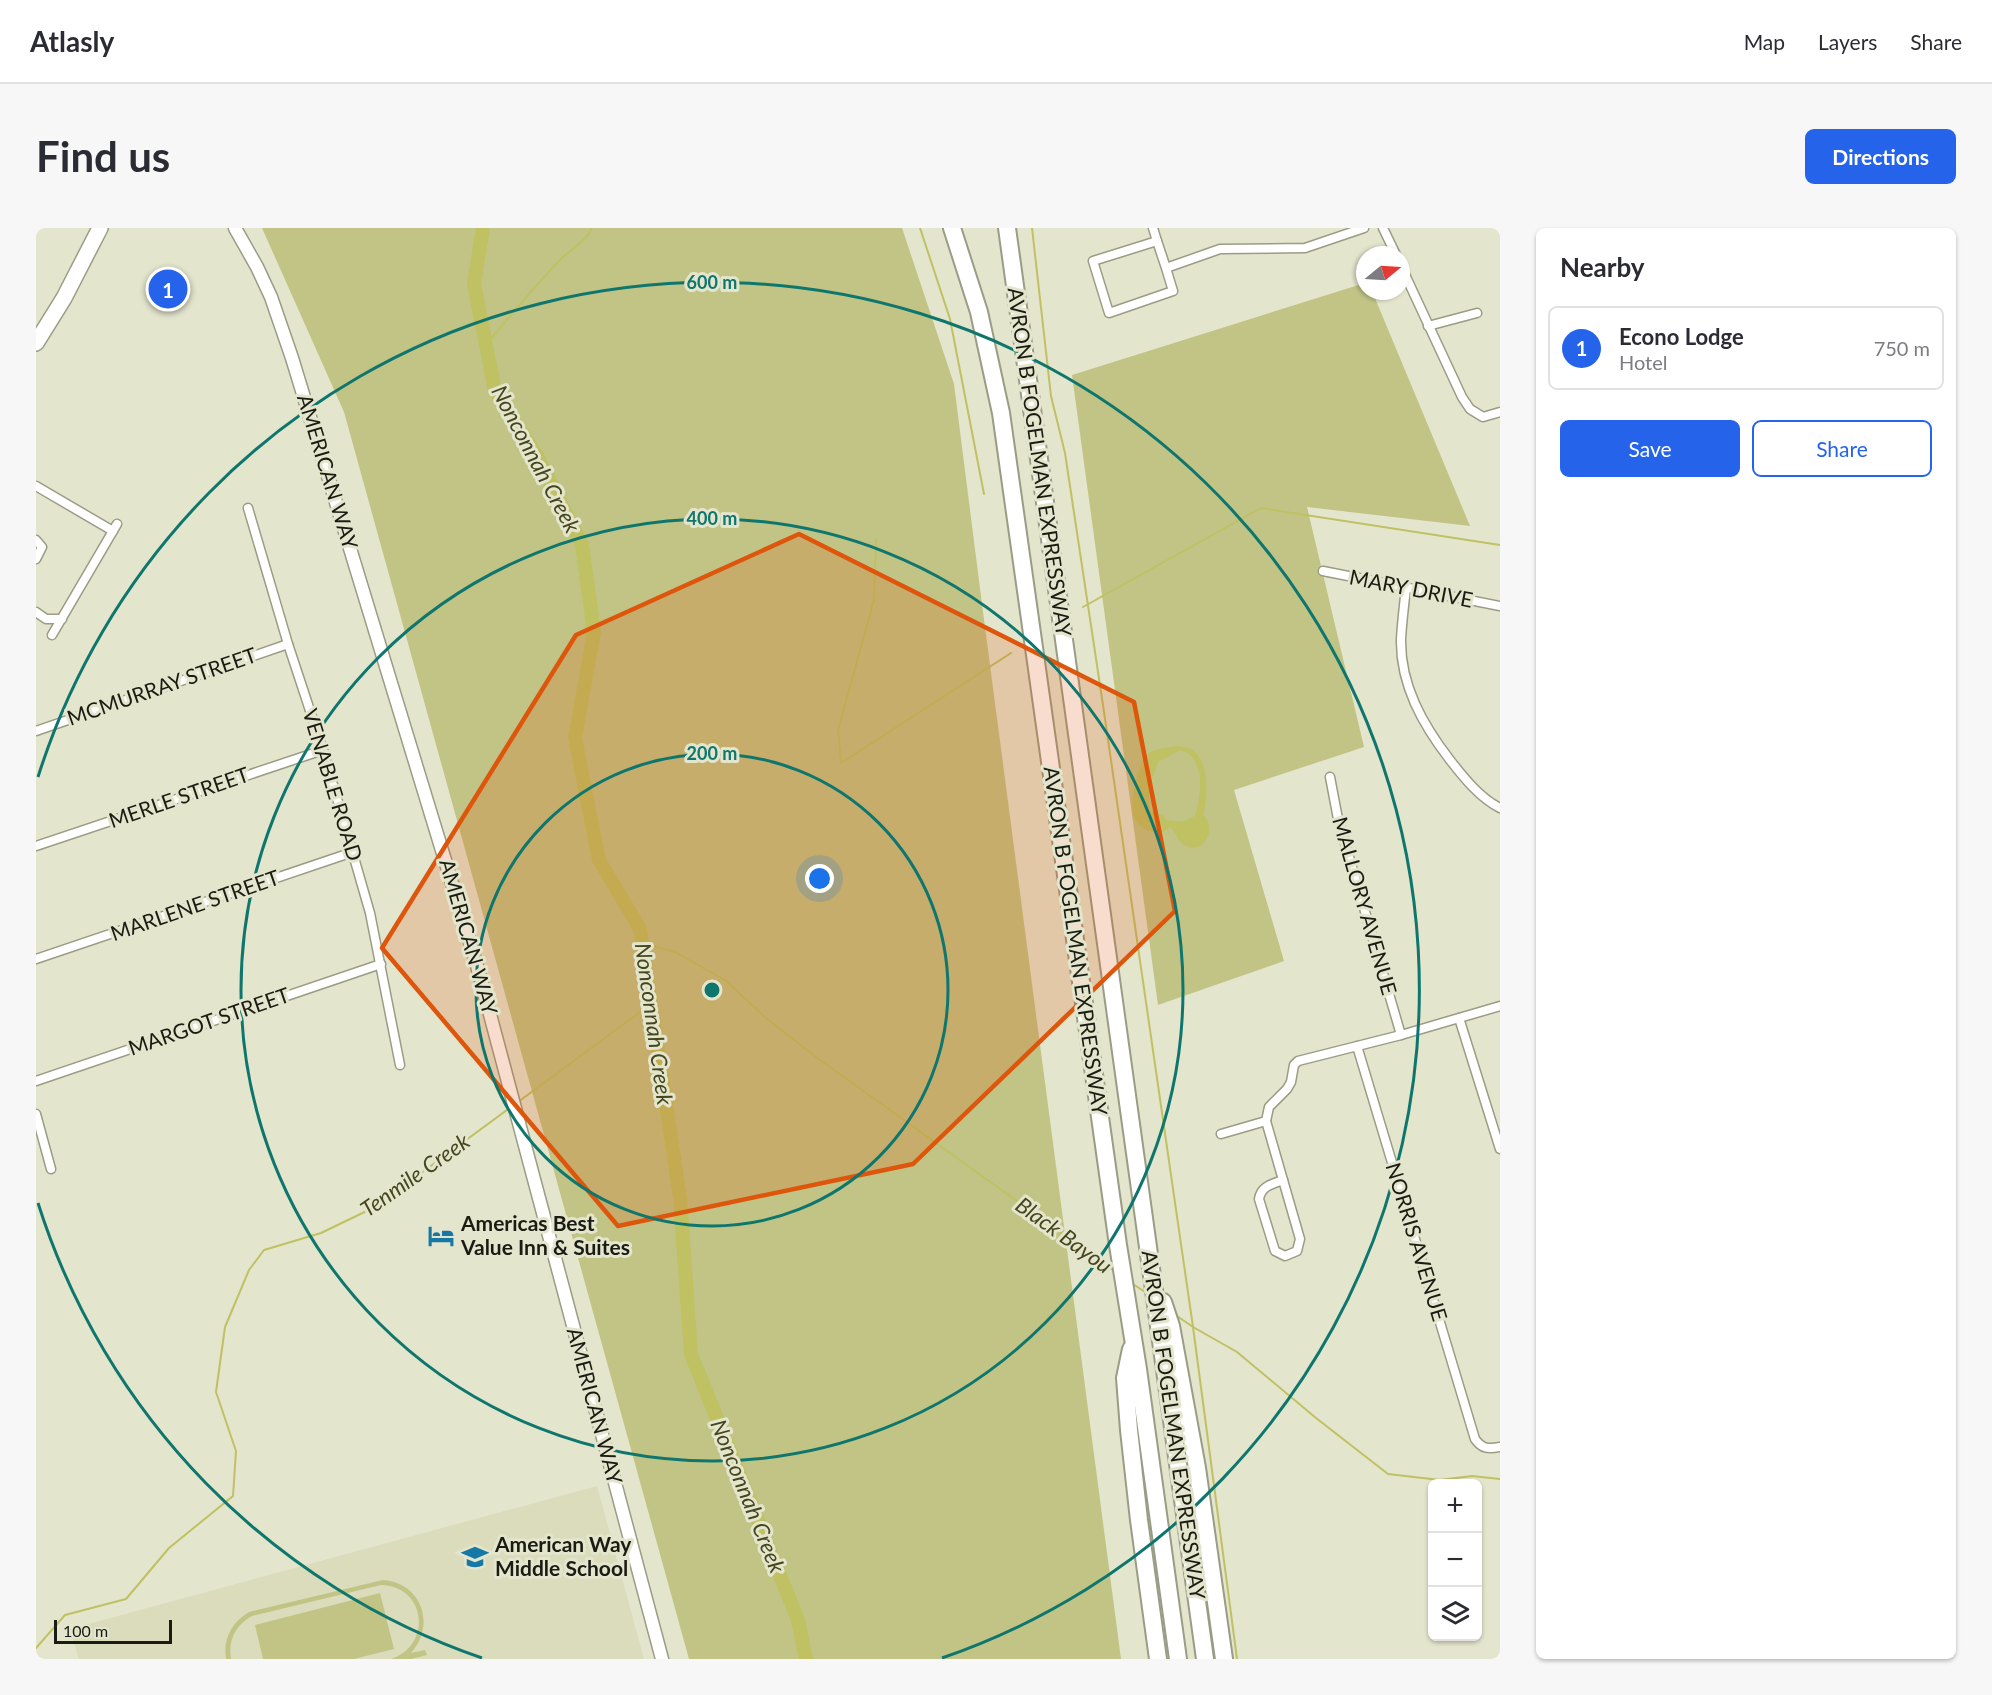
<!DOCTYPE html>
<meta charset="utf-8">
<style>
body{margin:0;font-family:Lato,sans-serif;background:#f7f7f7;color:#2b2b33}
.controls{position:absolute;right:18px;bottom:18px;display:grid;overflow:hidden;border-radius:9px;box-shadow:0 2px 4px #0004}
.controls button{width:54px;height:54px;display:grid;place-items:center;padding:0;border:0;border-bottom:2px solid #e1e1e2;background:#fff;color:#2b2b33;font:30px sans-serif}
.compass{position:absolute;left:1320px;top:18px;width:54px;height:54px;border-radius:50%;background:#fff;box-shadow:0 2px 4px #0004;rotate:72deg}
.scale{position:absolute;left:18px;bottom:15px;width:118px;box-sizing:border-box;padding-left:6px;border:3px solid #1a1b12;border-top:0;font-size:16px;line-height:21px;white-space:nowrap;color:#1a1b12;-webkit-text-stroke:4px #e4e5cd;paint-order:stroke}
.you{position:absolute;left:784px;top:651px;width:21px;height:21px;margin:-15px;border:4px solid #fff;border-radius:50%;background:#1a73e8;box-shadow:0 0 0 9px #1a73e833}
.badge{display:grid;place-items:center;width:39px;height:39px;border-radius:50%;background:#2563eb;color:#fff;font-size:20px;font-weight:700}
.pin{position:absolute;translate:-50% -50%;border:3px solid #fff;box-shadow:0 2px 6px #0006}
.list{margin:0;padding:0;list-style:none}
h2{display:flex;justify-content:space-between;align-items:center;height:78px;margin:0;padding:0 24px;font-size:26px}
h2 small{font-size:20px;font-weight:400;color:#7c7c81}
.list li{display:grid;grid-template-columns:39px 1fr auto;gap:18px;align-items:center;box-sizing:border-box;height:84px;margin:0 12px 12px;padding:0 12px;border:2px solid #e1e1e2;border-radius:9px}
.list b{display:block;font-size:22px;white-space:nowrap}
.list p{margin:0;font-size:20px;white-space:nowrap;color:#7c7c81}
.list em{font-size:20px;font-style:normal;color:#7c7c81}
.actions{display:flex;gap:12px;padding:18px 24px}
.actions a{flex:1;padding:14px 0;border:2px solid #2563eb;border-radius:9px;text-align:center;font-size:21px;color:#2563eb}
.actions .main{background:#2563eb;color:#fff}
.icon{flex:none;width:33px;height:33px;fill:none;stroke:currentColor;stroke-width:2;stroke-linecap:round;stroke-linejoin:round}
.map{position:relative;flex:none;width:1464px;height:1431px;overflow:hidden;border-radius:9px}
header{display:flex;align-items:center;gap:36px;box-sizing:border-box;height:84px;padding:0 30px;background:#fff;border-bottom:2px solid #e1e1e2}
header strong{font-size:28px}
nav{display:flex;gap:33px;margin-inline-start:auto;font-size:21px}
.intro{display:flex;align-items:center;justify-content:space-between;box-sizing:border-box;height:144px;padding:0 36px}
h1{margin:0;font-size:42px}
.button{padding:15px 27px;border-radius:9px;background:#2563eb;color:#fff;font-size:21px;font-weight:700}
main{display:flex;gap:36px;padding:0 36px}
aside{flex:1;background:#fff;border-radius:9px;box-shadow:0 2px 4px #0004}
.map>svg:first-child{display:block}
.built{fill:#dadcbc}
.green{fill:#c1c485}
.water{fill:#bfc163;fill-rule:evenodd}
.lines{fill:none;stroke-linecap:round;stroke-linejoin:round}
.stream{stroke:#bfc163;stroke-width:2}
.river{stroke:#bfc163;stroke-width:14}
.minor-casing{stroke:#9a9c85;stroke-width:11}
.secondary-casing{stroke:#9a9c85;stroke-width:15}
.trunk-casing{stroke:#9a9c85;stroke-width:18}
.motorway-casing{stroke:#9a9c85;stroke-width:20}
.minor{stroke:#fff;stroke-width:8}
.secondary{stroke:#fff;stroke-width:12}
.trunk{stroke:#fff;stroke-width:15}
.motorway{stroke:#fff;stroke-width:16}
.marked{fill:#de560c;fill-opacity:0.2;stroke:#de560c;stroke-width:4.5;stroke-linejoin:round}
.ring{fill:none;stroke:#0f766e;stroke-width:3}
.labels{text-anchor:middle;stroke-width:6;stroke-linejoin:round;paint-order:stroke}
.street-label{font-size:21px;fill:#1a1b12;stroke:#e4e5cd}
.poi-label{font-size:21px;font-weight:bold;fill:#1a1b12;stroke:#e4e5cd;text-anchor:start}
.water-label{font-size:22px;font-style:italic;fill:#45461e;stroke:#e4e5cd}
.centre{fill:#0f766e;stroke:#e4e5cd;stroke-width:3}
.ring-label{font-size:18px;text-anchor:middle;font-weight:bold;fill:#0f766e;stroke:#e4e5cd;stroke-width:6;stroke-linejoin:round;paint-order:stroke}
</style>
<header>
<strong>Atlasly</strong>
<nav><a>Map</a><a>Layers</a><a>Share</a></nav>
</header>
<div class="intro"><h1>Find us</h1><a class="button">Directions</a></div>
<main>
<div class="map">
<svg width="1464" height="1431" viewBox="0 0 1464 1431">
<rect width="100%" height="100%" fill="#e4e5cd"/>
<path class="built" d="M561,1258L608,1431H43L34,1401Z"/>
<g class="green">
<path d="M226,0H866L918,156L947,384L1085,1431H653L308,184Z"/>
<path d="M1329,55V63H1336L1434,298L1271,279L1328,519L1198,562L1248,733L1122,777L1036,147Z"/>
<path d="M347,1352C386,1355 400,1397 375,1425L389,1422L391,1427L375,1431H355C397,1417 390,1358 345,1357L216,1388C199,1397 192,1413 195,1431H190C187,1411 195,1395 213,1384Z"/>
<path d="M344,1365L358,1421L318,1431H227L219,1397Z"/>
</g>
<path class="water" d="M1140,518C1146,519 1153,519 1158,523C1173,536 1172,570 1167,587C1169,589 1171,591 1172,594C1177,607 1167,623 1153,619C1141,616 1142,606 1134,599C1129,604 1125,606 1117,604C1108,602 1100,597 1097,587C1094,576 1101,537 1110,528C1118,520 1129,520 1140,518ZM1144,522C1171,529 1165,568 1159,588L1147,594L1130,592L1128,588L1115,583C1110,565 1116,551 1122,534Z"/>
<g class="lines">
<g class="stream">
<path d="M884,0L914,91L948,266"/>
<path d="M996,0L1015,168L1029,225L1067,477L1157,1099L1201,1431"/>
<path d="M450,117C475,87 499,57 527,29C537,20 550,13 556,0"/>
<path d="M840,311L838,372L802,502L805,535L975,425"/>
<path d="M1047,379L1225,280L1464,317"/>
<path d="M606,715L639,724L689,752L730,790L780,829L1080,1044"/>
<path d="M482,874L615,776"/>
<path d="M1094,1054L1112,1066"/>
<path d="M1138,1086L1157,1099L1201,1124L1280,1190L1352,1246L1404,1252L1436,1248L1464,1251"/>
<path d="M0,1420L29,1387L90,1371L133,1320L197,1268L200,1223L180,1164L189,1099L213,1042L228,1022L285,1005L339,979L475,879"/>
</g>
<path class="river" d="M447,0L438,56L459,163L501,228L546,317L558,404L539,510L563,632L604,701L644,970L655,1126L762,1392L770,1431"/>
<g class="minor-casing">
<g id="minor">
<path d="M1117,0L1121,13"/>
<path d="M1347,0L1360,27"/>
<path d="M1365,38L1426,169L1434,181L1447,189L1464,184"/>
<path d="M1130,40L1121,13L1057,33L1073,85L1137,63L1130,40L1184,21L1269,20L1328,0"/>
<path d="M1392,98L1441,85"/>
<path d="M0,258L77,303"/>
<path d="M212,280L252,416L287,522L334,685L364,837"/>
<path d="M0,312L6,319L0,331"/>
<path d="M1287,343L1464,378"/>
<path d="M1370,360C1368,377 1366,394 1365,411C1364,457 1387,497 1414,532C1428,550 1444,570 1464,580"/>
<path d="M0,384L10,391H26"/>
<path d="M16,407L81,296"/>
<path d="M0,503L252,416"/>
<path d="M1294,549L1302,591L1365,807"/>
<path d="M0,618L287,522"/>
<path d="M0,731L317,624"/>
<path d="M1423,790L1464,921"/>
<path d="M1321,818L1439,1211C1446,1221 1452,1221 1464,1219"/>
<path d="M0,853L345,736"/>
<path d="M0,886L15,941"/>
<path d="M1230,893L1247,952"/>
<path d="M1185,906L1230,893L1233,879L1251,861L1255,854L1258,837L1262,833L1365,807L1464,778"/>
<path d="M1247,952L1264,1011L1261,1023L1249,1028L1239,1023L1223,971C1225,958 1236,956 1247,952Z"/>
</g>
</g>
<g class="secondary-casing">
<path id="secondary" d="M199,0L221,39L235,69L256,130L440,734L626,1431"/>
</g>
<g class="trunk-casing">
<path id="trunk" d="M0,115L28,70L64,0"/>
</g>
<g class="motorway-casing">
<g id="motorway">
<path d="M916,0L943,84L965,185L1082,1017L1102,1141L1142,1431"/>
<path d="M971,0L1169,1431"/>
<path d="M1127,1074L1135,1098L1161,1240L1188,1431"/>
<path d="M1095,1121L1089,1150L1093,1202L1103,1292L1122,1431"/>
</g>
</g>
<use href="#minor" class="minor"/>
<use href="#secondary" class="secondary"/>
<use href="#trunk" class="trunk"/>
<use href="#motorway" class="motorway"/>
</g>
<path class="marked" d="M763,306L1098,474L1139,683L877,936L582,998L346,720L540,407Z"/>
<g class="ring">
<circle cx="676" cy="762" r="236"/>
<circle cx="676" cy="762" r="471"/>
<path d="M446 1430A707 707 0 0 1 2 975M2 549A707 707 0 1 1 906 1430"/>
</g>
<defs>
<g id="hotel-bare" transform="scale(2.07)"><path d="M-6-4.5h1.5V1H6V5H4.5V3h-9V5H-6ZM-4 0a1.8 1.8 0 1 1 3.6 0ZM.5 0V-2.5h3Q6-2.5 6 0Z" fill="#1678a4" stroke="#e4e5cd" stroke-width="2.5" paint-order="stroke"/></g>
<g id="school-bare" transform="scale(2.07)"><path d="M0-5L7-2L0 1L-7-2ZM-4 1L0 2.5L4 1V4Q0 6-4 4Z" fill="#1678a4" stroke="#e4e5cd" stroke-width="2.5" paint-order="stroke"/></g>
</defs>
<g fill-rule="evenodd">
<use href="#hotel-bare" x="405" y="1008"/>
<use href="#school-bare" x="439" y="1329"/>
</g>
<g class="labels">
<g class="street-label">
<text transform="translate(1003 234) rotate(82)" y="7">AVRON B FOGELMAN EXPRESSWAY</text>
<text transform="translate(291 244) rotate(73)" y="7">AMERICAN WAY</text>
<text transform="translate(1375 361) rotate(11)" y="7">MARY DRIVE</text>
<text transform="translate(126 459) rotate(-19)" y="7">MCMURRAY STREET</text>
<text transform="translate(296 557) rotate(73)" y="7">VENABLE ROAD</text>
<text transform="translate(143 570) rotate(-19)" y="7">MERLE STREET</text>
<text transform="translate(159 678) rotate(-19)" y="7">MARLENE STREET</text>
<text transform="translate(1328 678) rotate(74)" y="7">MALLORY AVENUE</text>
<text transform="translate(432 709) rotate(74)" y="7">AMERICAN WAY</text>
<text transform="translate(1039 713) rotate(82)" y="7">AVRON B FOGELMAN EXPRESSWAY</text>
<text transform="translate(173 794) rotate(-19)" y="7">MARGOT STREET</text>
<text transform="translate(1380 1014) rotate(73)" y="7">NORRIS AVENUE</text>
<text transform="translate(558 1178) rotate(75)" y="7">AMERICAN WAY</text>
<text transform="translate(1137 1197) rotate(82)" y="7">AVRON B FOGELMAN EXPRESSWAY</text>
</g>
<g class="poi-label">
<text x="425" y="1003">Americas Best<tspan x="425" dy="24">Value Inn &amp; Suites</tspan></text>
<text x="459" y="1324">American Way<tspan x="459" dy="24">Middle School</tspan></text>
</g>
<g class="water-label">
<text transform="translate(500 231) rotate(62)" y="8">Nonconnah Creek</text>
<text transform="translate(618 796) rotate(82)" y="8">Nonconnah Creek</text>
<text transform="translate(379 947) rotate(-35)" y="8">Tenmile Creek</text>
<text transform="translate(1028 1007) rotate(36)" y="8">Black Bayou</text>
<text transform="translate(712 1268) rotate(68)" y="8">Nonconnah Creek</text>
</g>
</g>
<circle cx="676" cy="762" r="9" class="centre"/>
<g class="ring-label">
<text x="676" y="61">600 m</text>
<text x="676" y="297">400 m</text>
<text x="676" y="532">200 m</text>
</g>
</svg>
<div class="controls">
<button>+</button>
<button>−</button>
<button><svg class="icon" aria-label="layers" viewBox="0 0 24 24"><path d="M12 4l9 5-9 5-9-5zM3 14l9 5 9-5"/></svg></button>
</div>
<svg class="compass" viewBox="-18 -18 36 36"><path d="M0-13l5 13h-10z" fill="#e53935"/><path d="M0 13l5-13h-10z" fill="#7c7c81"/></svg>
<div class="scale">100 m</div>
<div class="you"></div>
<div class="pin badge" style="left:132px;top:61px">1</div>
</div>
<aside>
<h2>Nearby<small></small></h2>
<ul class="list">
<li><span class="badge">1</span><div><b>Econo Lodge</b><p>Hotel</p></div><em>750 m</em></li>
</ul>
<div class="actions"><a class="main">Save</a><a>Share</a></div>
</aside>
</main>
